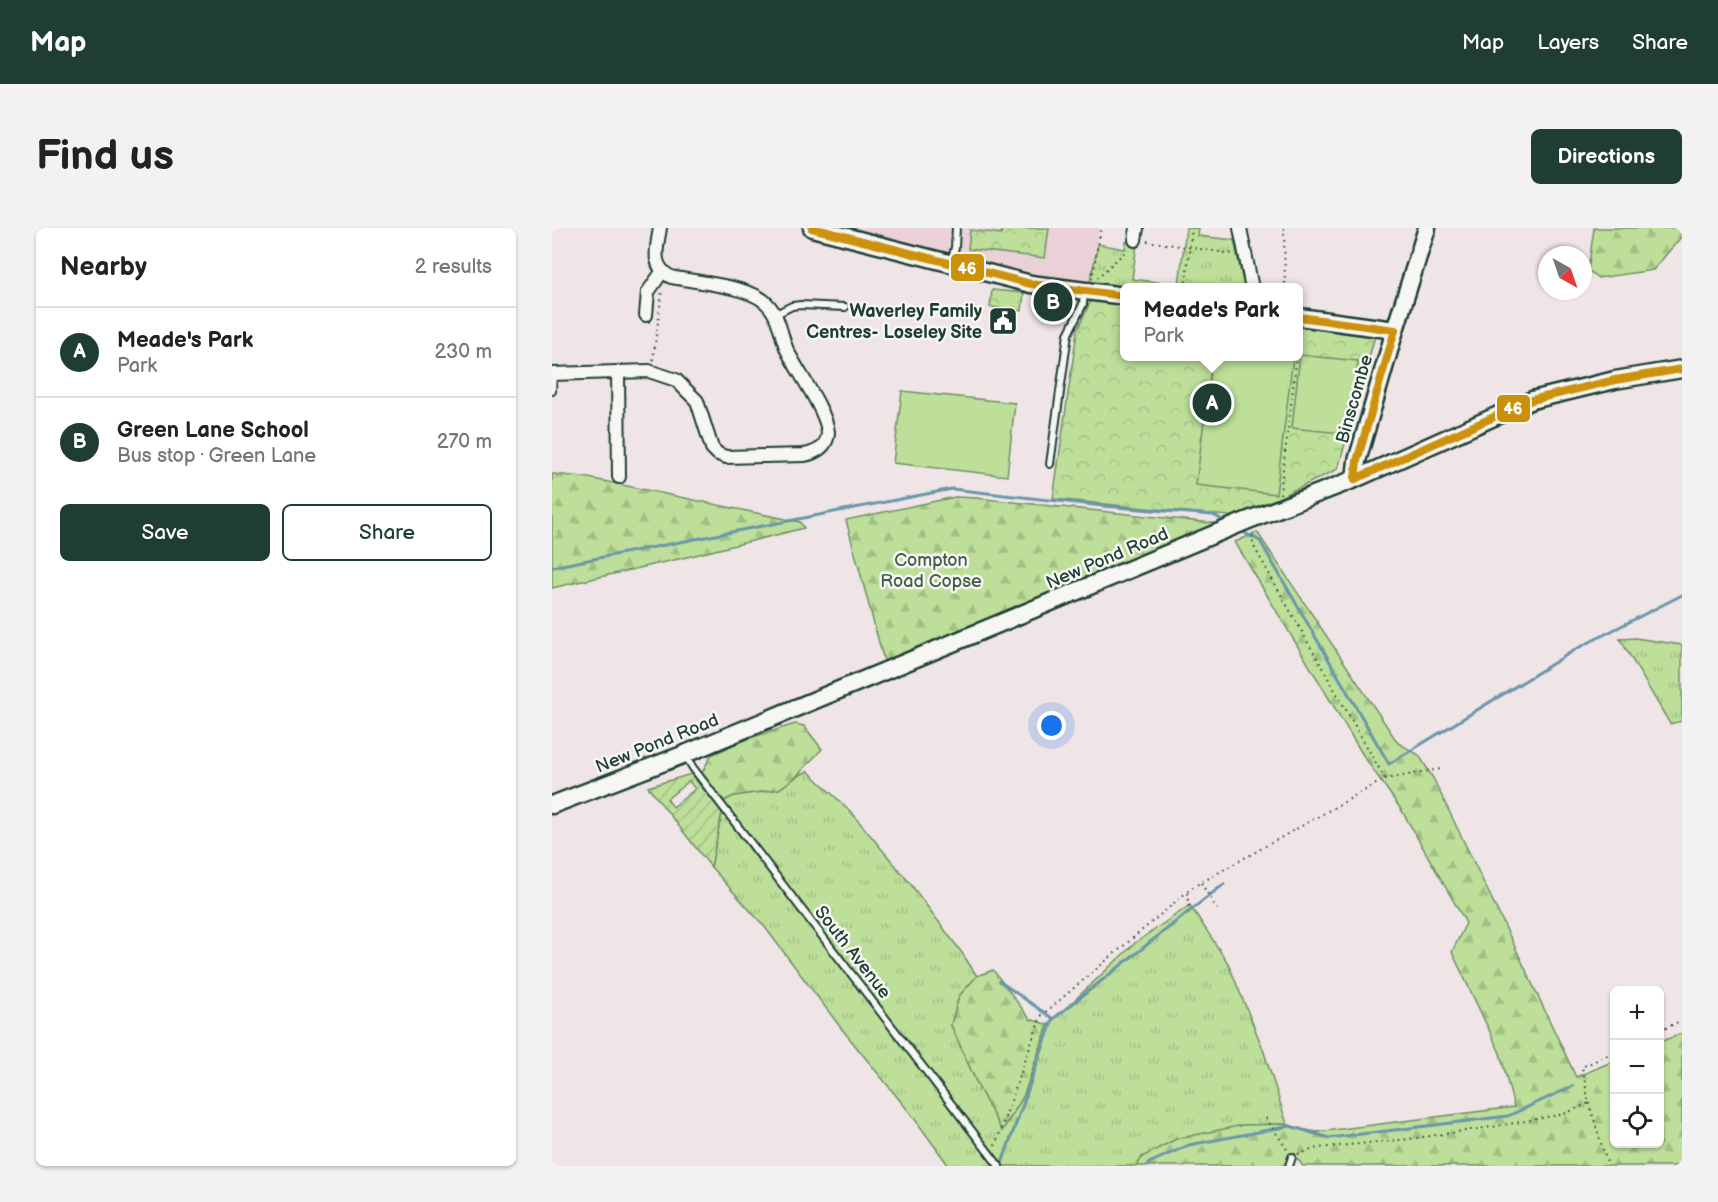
<!DOCTYPE html>
<meta charset="utf-8">
<style>
body{margin:0;font-family:"Balsamiq Sans",sans-serif;background:#f2f2f2;color:#222}
.controls{position:absolute;right:18px;bottom:18px;display:grid;overflow:hidden;border-radius:9px;box-shadow:0 2px 4px #0004}
.controls button{width:54px;height:54px;display:grid;place-items:center;padding:0;border:0;border-bottom:2px solid #e0e0e0;background:#fff;color:#222;font:30px sans-serif}
.compass{position:absolute;left:986px;top:18px;width:54px;height:54px;border-radius:50%;background:#fff;box-shadow:0 2px 4px #0004;rotate:140deg}
.you{position:absolute;left:500px;top:498px;width:21px;height:21px;margin:-15px;border:4px solid #fff;border-radius:50%;background:#1a73e8;box-shadow:0 0 0 9px #1a73e833}
.badge{display:grid;place-items:center;width:39px;height:39px;border-radius:50%;background:#1f3d34;color:#fff;font-size:20px;font-weight:700}
.pin{position:absolute;translate:-50% -50%;border:3px solid #fff;box-shadow:0 2px 6px #0006}
.popup{position:absolute;left:568px;top:55px;width:183px;height:78px;box-sizing:border-box;display:grid;place-content:center;border-radius:9px;background:#fff;filter:drop-shadow(0 2px 4px #0005);font-size:20px;white-space:nowrap;color:#767676}
.popup b{font-size:22px;color:#222}
.popup::after{content:'';position:absolute;left:50%;top:100%;margin-left:-12px;border:12px solid transparent;border-top-color:#fff}
.list{margin:0;padding:0;list-style:none}
h2{display:flex;justify-content:space-between;align-items:center;height:78px;margin:0;padding:0 24px;font-size:26px}
h2 small{font-size:20px;font-weight:400;color:#767676}
.list li{display:grid;grid-template-columns:39px 1fr auto;gap:18px;align-items:center;box-sizing:border-box;height:90px;padding:0 24px;border-top:2px solid #e0e0e0}
.list b{display:block;font-size:22px;white-space:nowrap}
.list p{margin:0;font-size:20px;white-space:nowrap;color:#767676}
.list em{font-size:20px;font-style:normal;color:#767676}
.actions{display:flex;gap:12px;padding:18px 24px}
.actions a{flex:1;padding:14px 0;border:2px solid #1f3d34;border-radius:9px;text-align:center;font-size:21px;color:#1f3d34}
.actions .main{background:#1f3d34;color:#fff}
.icon{flex:none;width:33px;height:33px;fill:none;stroke:currentColor;stroke-width:2;stroke-linecap:round;stroke-linejoin:round}
.map{position:relative;flex:none;width:1130px;height:938px;overflow:hidden;border-radius:9px}
header{display:flex;align-items:center;gap:36px;box-sizing:border-box;height:84px;padding:0 30px;background:#1f3d34;color:#fff}
header strong{font-size:28px}
nav{display:flex;gap:33px;margin-inline-start:auto;font-size:21px}
.intro{display:flex;align-items:center;justify-content:space-between;box-sizing:border-box;height:144px;padding:0 36px}
h1{margin:0;font-size:42px}
.button{padding:15px 27px;border-radius:9px;background:#1f3d34;color:#fff;font-size:21px;font-weight:700}
main{display:flex;gap:36px;padding:0 36px}
aside{flex:1;background:#fff;border-radius:9px;box-shadow:0 2px 4px #0004}
.map>svg:first-child{display:block}
.built{fill:#e9d1d7}
.grass{fill:url(#grass-tufts);stroke:#6e8e66;stroke-width:1.5}
.forest{fill:url(#forest-firs);stroke:#6e8e66;stroke-width:1.5}
.park{fill:url(#park-crowns);stroke:#6e8e66;stroke-width:1.5}
.garden{fill:url(#garden-furrows);stroke:#6e8e66;stroke-width:1.5;fill-rule:evenodd}
.pitch{fill:#bddf99;stroke:#6e8e66;stroke-width:1.5}
.lines{fill:none;stroke-linecap:round;stroke-linejoin:round}
.stream{stroke:#6996ab;stroke-width:3}
.lane-casing{stroke:#1f3d34;stroke-width:10}
.street-casing{stroke:#1f3d34;stroke-width:16}
.secondary-casing{stroke:#1f3d34;stroke-width:21}
.path{stroke:#1f3d34;stroke-width:2;stroke-dasharray:1.5 4.5;stroke-linecap:butt}
.lane{stroke:#f6f6f2;stroke-width:6}
.street{stroke:#f6f6f2;stroke-width:12}
.secondary{stroke:#f6f6f2;stroke-width:16}
.bus-1-casing{stroke:#f6f6f2;stroke-width:12}
.bus-1{stroke:#cc910a;stroke-width:8}
.labels{text-anchor:middle;stroke-width:5;stroke-linejoin:round;paint-order:stroke}
.poi-label{font-size:18px;font-weight:bold;fill:#1f3d34;stroke:#f6f6f2;text-anchor:end}
.street-label{font-size:18px;fill:#1f3d34;stroke:#f6f6f2}
.park-label{font-size:18px;fill:#3f5d48;stroke:#f6f6f2}
.line-badge{stroke:#f6f6f2;stroke-width:2}
.badge-label{font-size:16px;text-anchor:middle;font-weight:bold;fill:#fff}
</style>
<header>
<strong>Map</strong>
<nav><a>Map</a><a>Layers</a><a>Share</a></nav>
</header>
<div class="intro"><h1>Find us</h1><a class="button">Directions</a></div>
<main>
<aside>
<h2>Nearby<small>2 results</small></h2>
<ul class="list">
<li><span class="badge">A</span><div><b>Meade's Park</b><p>Park</p></div><em>230 m</em></li>
<li><span class="badge">B</span><div><b>Green Lane School</b><p>Bus stop · Green Lane</p></div><em>270 m</em></li>
</ul>
<div class="actions"><a class="main">Save</a><a>Share</a></div>
</aside>
<div class="map">
<svg width="1130" height="938" viewBox="0 0 1130 938">
<defs>
<pattern id="grass-tufts" width="24" height="20" patternUnits="userSpaceOnUse" patternTransform="scale(1.5)"><rect width="24" height="20" fill="#bddf99"/><path d="M3 7l-1-3M5 7V3M7 7l1-3M15 17l-1-3M17 17v-4M19 17l1-3" fill="none" stroke="#a2c084"/></pattern>
<pattern id="forest-firs" width="22" height="20" patternUnits="userSpaceOnUse" patternTransform="scale(1.5)"><rect width="22" height="20" fill="#bddf99"/><path d="M5 1l3.5 6h-7zM16 11l3.5 6h-7z" fill="#a2c084"/></pattern>
<pattern id="park-crowns" width="20" height="18" patternUnits="userSpaceOnUse" patternTransform="scale(1.5)"><rect width="20" height="18" fill="#bddf99"/><path d="M2 6a3 3 0 1 1 6 0M12 15a3 3 0 1 1 6 0" fill="none" stroke="#a2c084"/></pattern>
<pattern id="garden-furrows" width="10" height="10" patternUnits="userSpaceOnUse" patternTransform="scale(1.5)"><rect width="10" height="10" fill="#bddf99"/><path d="M-1 1l2-2M0 10L10 0M9 11l2-2" fill="none" stroke="#a2c084"/></pattern>
</defs>
<rect width="100%" height="100%" fill="#f0e5e6"/>
<filter id="ink" filterUnits="userSpaceOnUse"><feTurbulence type="fractalNoise" baseFrequency=".0167" numOctaves="2"/><feDisplacementMap in="SourceGraphic" scale="12" xChannelSelector="R" yChannelSelector="G"/><feConvolveMatrix kernelMatrix="1 2 1 2 8 2 1 2 1" color-interpolation-filters="sRGB"/></filter>
<g filter="url(#ink)">
<path class="built" d="M303,0H547L538,54L493,47L406,29Z"/>
<g class="grass">
<path d="M634,0H647L646,8L682,12L692,59L581,60L538,54L546,16L573,21L574,14L585,16L580,51L627,57Z"/>
<path d="M1083,410L1130,417V493L1118,496L1068,411Z"/>
<path d="M256,543L299,584L357,654L410,725L425,748L407,768L399,797L427,860L450,903L471,869L496,797L583,715L638,677L676,735L711,821L735,896L691,897L590,929L585,938H397L359,886L289,800L212,698L159,639L172,573L182,568L227,561L244,549Z"/>
</g>
<g class="forest">
<path d="M1042,0H1130V8L1101,42L1046,50L1036,42Z"/>
<path d="M0,246L32,249L248,294L252,300L135,329L0,360Z"/>
<path d="M403,269L424,270L670,296L332,433L294,292Z"/>
<path d="M705,304L846,515L867,527L881,550L963,719L1024,849L1062,833V916H1108V814L1130,805V938H751L744,929L736,938H585L590,929L624,911L691,897L735,896L744,900L765,904L962,879L948,825L900,724L914,695L850,583L811,527L683,314Z"/>
<path d="M243,496L252,498L270,521L244,549L227,561L182,568L172,573L150,545L159,527L198,510Z"/>
<path d="M441,742L478,791L496,797L471,869L450,903L427,860L399,797L407,768L425,748Z"/>
</g>
<g class="park">
<path d="M450,0H497L493,30L416,21L418,2L449,6Z"/>
<path d="M440,62L472,65L470,83L438,79Z"/>
<path d="M539,72L573,77V128H747V97L823,108L786,241L687,289L501,271L525,103Z"/>
</g>
<path class="garden" d="M139,546L170,584L159,639L96,559ZM137,553L143,561L121,579L115,571Z"/>
<g class="pitch">
<path d="M748,127L806,133L798,206L740,200Z"/>
<path d="M660,129H741L724,266L644,257Z"/>
<path d="M350,163L463,175L455,248L341,235Z"/>
</g>
<g class="lines">
<g class="stream">
<path d="M687,302L708,313L837,536L1026,420L1130,367"/>
<path d="M0,339L400,261L551,278L661,287L674,294"/>
<path d="M447,753L500,790"/>
<path d="M449,938L501,791L672,656"/>
<path d="M595,938L597,935L637,917L738,898L777,910L956,888L1021,858"/>
</g>
<g class="lane-casing">
<g id="lane">
<path d="M399,33L403,20L404,0"/>
<path d="M224,86L240,78L249,77L293,79"/>
<path d="M0,163L1,146"/>
<path d="M498,236L516,106L531,76L532,64"/>
<path d="M133,527L141,540L447,938"/>
<path d="M737,938L740,929"/>
</g>
</g>
<g class="street-casing">
<g id="street">
<path d="M688,0L700,60"/>
<path d="M583,12L585,0"/>
<path d="M94,87L96,64L110,44"/>
<path d="M66,144L67,249"/>
<path d="M0,146L97,143L124,152L145,173L160,220L166,226L174,229L252,227C264,225 276,218 276,204C274,182 245,143 235,122C228,105 227,85 212,73C194,58 143,54 119,49C98,38 105,20 108,0"/>
</g>
</g>
<g class="secondary-casing">
<g id="secondary">
<path d="M260,0L479,56L573,68"/>
<path d="M747,89L843,102"/>
<path d="M803,251L805,233L843,102L875,0"/>
<path d="M0,577L133,526L694,293L803,251L980,172L1063,152L1130,141"/>
</g>
</g>
<g class="path">
<path d="M732,0L733,60"/>
<path d="M595,13L681,26"/>
<path d="M545,50L576,21"/>
<path d="M540,51L549,0"/>
<path d="M633,60L640,0"/>
<path d="M747,111L748,101"/>
<path d="M101,132L110,63"/>
<path d="M728,266L745,128"/>
<path d="M833,551L889,541"/>
<path d="M649,655L665,681"/>
<path d="M635,665L637,681"/>
<path d="M1108,803L1130,792"/>
<path d="M1037,875L1056,938"/>
<path d="M714,890L736,923"/>
<path d="M443,918L489,788L641,659L833,551L701,317V309L699,304"/>
<path d="M746,926L766,920L857,911L946,898L1012,886L1037,875L1030,839L1062,824"/>
</g>
<use href="#lane" class="lane"/>
<use href="#street" class="street"/>
<use href="#secondary" class="secondary"/>
<g class="bus-1-casing">
<g id="bus-1">
<path d="M260,0L479,56L573,68"/>
<path d="M747,89L843,102"/>
<path d="M803,251L980,172L1063,152L1130,141"/>
<path d="M803,251L805,233L843,102"/>
</g>
</g>
<use href="#bus-1" class="bus-1"/>
</g>
</g>
<defs>
<g id="civic-square" transform="scale(1.5)"><rect x="-9" y="-9" width="18" height="18" rx="4" fill="#1f3d34" stroke="#f6f6f2"/><path d="M-.6-6.5H3V-4.5H.6V-3L4-1V1h2V6H-6V1h2V-1L-.6-3ZM-1.2 2.5V6h2.4V2.5Z" fill="#fff"/></g>
</defs>
<g fill-rule="evenodd">
<use href="#civic-square" x="451" y="93"/>
</g>
<g class="labels">
<g class="poi-label">
<text x="430" y="89">Waverley Family<tspan x="430" dy="21">Centres- Loseley Site</tspan></text>
</g>
<g class="street-label">
<text transform="translate(802 171) rotate(-74)" y="6">Binscombe</text>
<text transform="translate(555 330) rotate(-23)" y="6">New Pond Road</text>
<text transform="translate(105 515) rotate(-22)" y="6">New Pond Road</text>
<text transform="translate(301 724) rotate(52)" y="6">South Avenue</text>
</g>
<g class="park-label">
<text x="379" y="338">Compton<tspan x="379" dy="21">Road Copse</tspan></text>
</g>
</g>
<g class="line-badge">
<rect x="398" y="25" width="35" height="29" rx="6" fill="#cc910a"/>
<rect x="944" y="166" width="35" height="29" rx="6" fill="#cc910a"/>
</g>
<g class="badge-label">
<text x="415" y="46">46</text>
<text x="961" y="186">46</text>
</g>
</svg>
<div class="controls">
<button>+</button>
<button>−</button>
<button><svg class="icon" aria-label="locate" viewBox="0 0 24 24"><circle cx="12" cy="12" r="6"/><path d="M12 2v4M12 18v4M2 12h4M18 12h4"/></svg></button>
</div>
<svg class="compass" viewBox="-18 -18 36 36"><path d="M0-13l5 13h-10z" fill="#e53935"/><path d="M0 13l5-13h-10z" fill="#767676"/></svg>
<div class="you"></div>
<div class="pin badge" style="left:660px;top:175px">A</div>
<div class="popup"><b>Meade's Park</b>Park</div>
<div class="pin badge" style="left:501px;top:74px">B</div>
</div>
</main>
